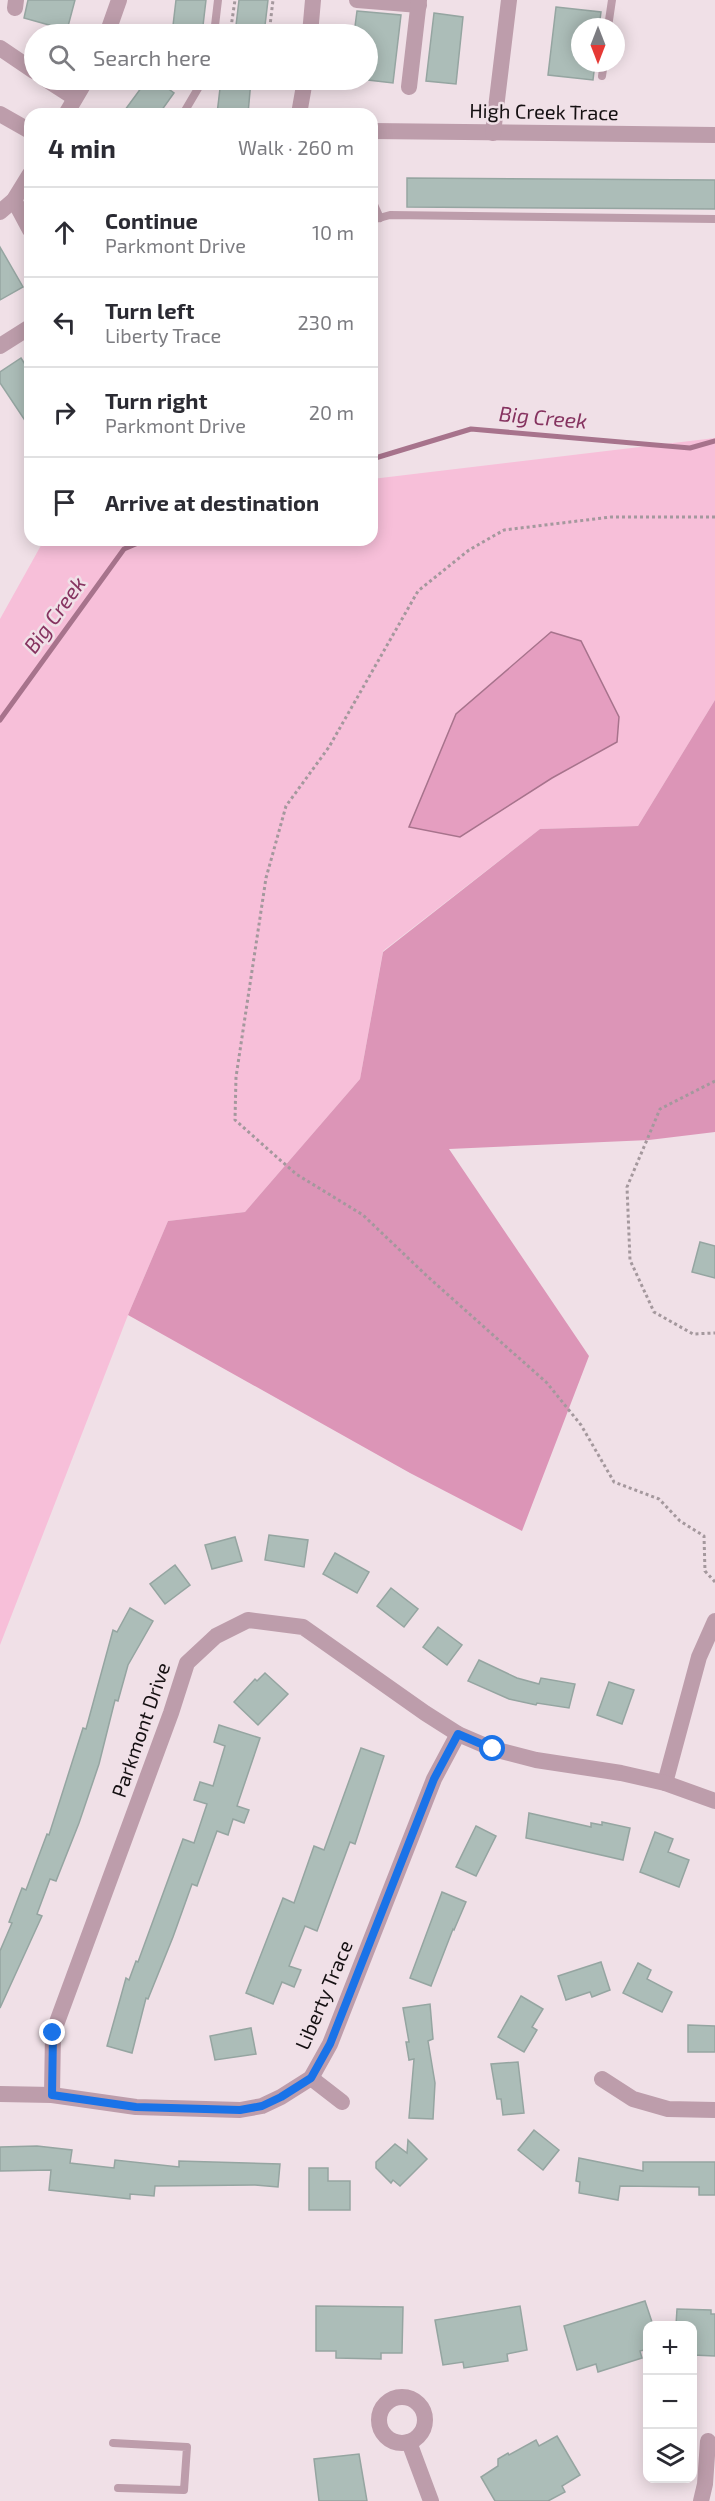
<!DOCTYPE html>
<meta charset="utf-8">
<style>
body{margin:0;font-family:"Exo 2",sans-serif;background:#f7f7f7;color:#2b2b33}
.controls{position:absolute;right:18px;bottom:18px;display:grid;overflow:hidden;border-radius:12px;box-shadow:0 3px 15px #0003}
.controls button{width:54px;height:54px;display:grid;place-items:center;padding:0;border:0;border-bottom:2px solid #e1e1e2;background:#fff;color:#2b2b33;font:30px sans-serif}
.compass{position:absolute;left:571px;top:18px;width:54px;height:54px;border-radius:50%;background:#fff;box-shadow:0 3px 15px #0003;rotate:180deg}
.stop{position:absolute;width:18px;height:18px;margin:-14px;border:4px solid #1a73e8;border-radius:50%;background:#fff}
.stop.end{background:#1a73e8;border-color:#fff;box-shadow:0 2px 6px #0008}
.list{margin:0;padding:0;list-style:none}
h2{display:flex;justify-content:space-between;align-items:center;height:78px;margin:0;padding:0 24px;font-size:26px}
h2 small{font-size:20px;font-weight:400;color:#7c7c81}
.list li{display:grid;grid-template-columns:39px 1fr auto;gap:18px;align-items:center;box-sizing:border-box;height:90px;padding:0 24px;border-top:2px solid #e1e1e2}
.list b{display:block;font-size:22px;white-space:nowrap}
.list p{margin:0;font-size:20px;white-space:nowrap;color:#7c7c81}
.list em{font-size:20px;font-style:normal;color:#7c7c81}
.icon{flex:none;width:33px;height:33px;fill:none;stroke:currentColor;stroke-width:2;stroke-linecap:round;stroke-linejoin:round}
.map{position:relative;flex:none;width:715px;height:2501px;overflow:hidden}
.search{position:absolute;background:#fff;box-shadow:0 3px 15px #0003;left:24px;top:24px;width:354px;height:66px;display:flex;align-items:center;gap:15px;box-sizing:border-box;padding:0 21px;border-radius:33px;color:#7c7c81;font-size:22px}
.panel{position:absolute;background:#fff;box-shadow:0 3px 15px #0003;left:24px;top:108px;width:354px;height:438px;border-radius:18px}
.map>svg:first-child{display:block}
.green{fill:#f7bfd9;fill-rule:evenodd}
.forest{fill:#dc95b7}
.water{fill:#e59ec0;stroke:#a7738c;stroke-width:1.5}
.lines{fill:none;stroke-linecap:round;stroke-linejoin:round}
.stream{stroke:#a7738c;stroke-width:5}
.building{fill:#acbdb8;stroke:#95a5a1;stroke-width:1.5}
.path{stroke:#a4989d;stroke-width:3;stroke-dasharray:3 3;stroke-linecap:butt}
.service{stroke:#bd9dab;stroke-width:8}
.minor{stroke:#bd9dab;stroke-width:16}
.route{stroke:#1a73e8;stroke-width:8}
.labels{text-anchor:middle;stroke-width:5;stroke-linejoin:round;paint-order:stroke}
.street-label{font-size:20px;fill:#151012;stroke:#f0e0e7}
.water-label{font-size:21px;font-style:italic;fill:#863360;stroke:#f0e0e7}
</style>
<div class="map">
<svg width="715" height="2501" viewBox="0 0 715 2501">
<rect width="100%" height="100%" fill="#f0e0e7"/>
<path class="green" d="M715,438V700L638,826L540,829L383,951L360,1079L245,1212L168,1221L128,1315L0,1645V619L44,540H372V479ZM619,717L617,742L552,778Z"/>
<path class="forest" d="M715,700V1132L649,1140L449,1149L589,1356L522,1531L410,1473L128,1315L168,1221L245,1212L360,1079L383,952L540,829L638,826Z"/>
<path class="water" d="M551,632L581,641L619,717L617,742L552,778L460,837L409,827L456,714Z"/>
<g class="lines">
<g class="stream">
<path d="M372,459L471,429L690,448L715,441"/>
<path d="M0,720L124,549L145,540"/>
</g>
</g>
<g class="building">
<path d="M28,0H75L67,30L24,18Z"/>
<path d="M176,0H206L202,34H172Z"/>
<path d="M239,0H268L264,34H235Z"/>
<path d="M556,7L601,12L599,27H580V63H595L593,80L548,75Z"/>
<path d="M357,11L401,15L393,83L368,80V34H354Z"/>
<path d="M434,13L463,17L456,84L426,81Z"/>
<path d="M147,80H156L174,93L159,114H122Z"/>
<path d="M221,80H251L248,114H217Z"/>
<path d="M407,178L715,180V209L407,207Z"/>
<path d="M0,247L23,287L0,300Z"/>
<path d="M21,358L30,372V428L0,383V372Z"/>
<path d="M700,1242L715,1246V1278L692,1272Z"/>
<path d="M269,1535L308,1540L304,1567L265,1560Z"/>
<path d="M235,1537L242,1561L212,1569L205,1545Z"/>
<path d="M335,1553L369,1572L357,1593L323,1574Z"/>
<path d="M175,1565L190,1585L165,1604L150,1584Z"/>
<path d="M391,1588L418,1609L404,1627L377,1606Z"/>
<path d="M130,1608L153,1621L128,1665L118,1701L115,1700L99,1764L79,1823L56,1881L50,1879L37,1914L42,1916L0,2008V1951L12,1923L9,1922L22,1888L26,1890L47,1834L49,1835L83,1728L86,1729L113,1630L117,1632Z"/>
<path d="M438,1627L462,1645L447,1665L423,1647Z"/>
<path d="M479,1660L517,1678L539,1684L541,1678L575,1684L569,1708L537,1703L536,1705L509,1699L468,1681Z"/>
<path d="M265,1673L288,1694L258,1725L234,1702L255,1679L257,1681Z"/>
<path d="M609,1682L634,1690L622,1724L597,1715Z"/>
<path d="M219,1725L260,1738L237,1806L249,1810L244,1823L233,1819L228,1835L217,1831L197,1886L192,1884L173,1937L148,1999L146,1998L132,2053L107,2046L126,1978L129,1980L136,1961L138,1962L183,1839L194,1843L207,1804L194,1800L200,1782L213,1786L225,1746L214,1742Z"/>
<path d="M361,1748L384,1756L355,1844L350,1842L317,1931L305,1926L289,1966L301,1970L294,1987L282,1982L273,2004L246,1993L283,1898L294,1903L314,1846L324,1850Z"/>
<path d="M529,1813L591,1827V1823L602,1825V1822L630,1828L623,1860L526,1838Z"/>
<path d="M476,1826L496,1836L476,1876L456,1867Z"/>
<path d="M655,1832L673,1839L668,1852L689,1860L679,1887L640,1872Z"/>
<path d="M442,1892L466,1902L454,1930L453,1929L431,1986L410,1978Z"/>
<path d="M601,1962L610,1990L592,1997L590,1992L566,2000L558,1976Z"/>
<path d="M638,1963L651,1970L647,1979L672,1992L662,2012L623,1993Z"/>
<path d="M521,1996L543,2009L532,2027L537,2030L524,2052L498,2037Z"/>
<path d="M430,2004L433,2039L428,2041L435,2083L433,2119L409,2118L414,2059L409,2060L406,2042H409L403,2008Z"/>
<path d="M688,2025L715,2026V2052H688Z"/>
<path d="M251,2028L256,2054L215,2060L210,2036Z"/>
<path d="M518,2062L524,2113L503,2115L501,2099H497L491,2064Z"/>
<path d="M534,2130L559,2150L543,2170L518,2150Z"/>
<path d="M408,2140L427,2159L400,2186L393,2180L391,2183L376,2168V2162L395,2144L407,2153Z"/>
<path d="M37,2146L72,2150L70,2163L114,2168L115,2160L179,2167V2161L280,2164L278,2187L255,2185L155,2186L154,2196L130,2194V2199L49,2190L51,2170L0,2171V2147Z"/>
<path d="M579,2158L643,2171V2162H715V2195H699V2187L620,2186L618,2200L579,2193L580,2182L576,2181Z"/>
<path d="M309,2168H328V2181H350V2210H309Z"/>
<path d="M645,2301L653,2325H648V2349L640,2351L642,2358L598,2372L596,2364L577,2370L564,2326Z"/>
<path d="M316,2306L403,2307L402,2353H381V2359L336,2358V2351H316Z"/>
<path d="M520,2306L527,2350L507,2354L508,2361L464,2368L463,2362L443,2365L435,2320Z"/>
<path d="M677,2309L711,2310V2314H715V2356L693,2355V2325H676Z"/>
<path d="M557,2436L580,2475L562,2486L565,2492L548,2501H495L481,2477L498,2466V2459L508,2453L509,2455L536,2440L539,2446Z"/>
<path d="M359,2454L367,2501H319L314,2459Z"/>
</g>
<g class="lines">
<g class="path">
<path d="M230,34L235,0"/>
<path d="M269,34L273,0"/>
<path d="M715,517H611L504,530L469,550L418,591L329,747L286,806L266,878L236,1077L235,1120L296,1174L363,1215L428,1277L547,1383L581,1425L614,1482L659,1499L680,1521L704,1536L705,1571L715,1582"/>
<path d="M715,1081L660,1109L627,1187L630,1260L654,1312L693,1334L715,1333"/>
</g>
<g class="service">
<path d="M608,27L612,0"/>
<path d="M214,34L218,0"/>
<path d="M602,76L604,63"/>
<path d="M183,114L203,80"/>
<path d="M372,200L380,218"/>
<path d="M372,220L390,215L715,219"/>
<path d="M113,2443L187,2447L184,2490L118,2488"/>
</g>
<g class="minor">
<path d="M357,0L419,5"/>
<path d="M15,8L16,0"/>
<path d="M107,34L119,0"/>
<path d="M310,34L313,0"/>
<path d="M0,48L34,71"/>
<path d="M47,80L75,98"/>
<path d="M409,87L419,0"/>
<path d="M0,114L30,131"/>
<path d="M66,114L86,80"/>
<path d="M299,114L305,80"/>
<path d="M372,131L715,135"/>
<path d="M493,133L509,0"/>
<path d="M14,200L30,230"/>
<path d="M0,212L14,200L30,174"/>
<path d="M0,346L30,327"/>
<path d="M665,1783L699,1657L715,1621"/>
<path d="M311,2078L342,2102"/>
<path d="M602,2079L633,2099L668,2109L715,2110"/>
<path d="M0,2094L52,2095L136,2107L240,2110L262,2106L281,2097L311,2078L330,2044L434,1779L458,1734"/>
<path d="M52,2095L53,2033L171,1713L187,1663L216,1636L248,1620L303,1627L425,1713L458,1734L493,1749L536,1760L621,1773L665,1783L715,1801"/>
<circle cx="402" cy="2420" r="23"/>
<path d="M409,2442L431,2501"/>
<path d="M701,2501L705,2484L708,2441"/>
</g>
</g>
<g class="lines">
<path class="route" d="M53,2033L52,2095L136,2107L240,2110L262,2106L281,2097L311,2078L330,2044L434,1779L458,1734L493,1749"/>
</g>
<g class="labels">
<g class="street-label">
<text transform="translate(544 112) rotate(1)" y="7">High Creek Trace</text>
<text transform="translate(141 1730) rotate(-71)" y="7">Parkmont Drive</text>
<text transform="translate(324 1995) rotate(-67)" y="7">Liberty Trace</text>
</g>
<g class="water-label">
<text transform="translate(543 418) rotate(5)" y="7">Big Creek</text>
<text transform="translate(55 615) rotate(-54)" y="7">Big Creek</text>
</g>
</g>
</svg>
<div class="controls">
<button>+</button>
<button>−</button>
<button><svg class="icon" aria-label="layers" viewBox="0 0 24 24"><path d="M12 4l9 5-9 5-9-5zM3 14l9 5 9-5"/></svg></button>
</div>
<svg class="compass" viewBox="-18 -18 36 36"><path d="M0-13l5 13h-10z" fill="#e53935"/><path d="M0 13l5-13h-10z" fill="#7c7c81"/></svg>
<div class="stop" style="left:493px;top:1749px"></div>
<div class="stop end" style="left:53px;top:2033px"></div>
<div class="search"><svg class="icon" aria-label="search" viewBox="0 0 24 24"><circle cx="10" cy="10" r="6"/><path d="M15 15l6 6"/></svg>Search here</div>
<section class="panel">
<h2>4 min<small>Walk · 260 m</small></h2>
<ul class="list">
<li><svg class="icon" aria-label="ahead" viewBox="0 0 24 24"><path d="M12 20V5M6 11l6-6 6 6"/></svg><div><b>Continue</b><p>Parkmont Drive</p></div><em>10 m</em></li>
<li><svg class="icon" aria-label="left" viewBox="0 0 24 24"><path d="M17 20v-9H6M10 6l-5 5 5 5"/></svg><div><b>Turn left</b><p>Liberty Trace</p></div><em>230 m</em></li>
<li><svg class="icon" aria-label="right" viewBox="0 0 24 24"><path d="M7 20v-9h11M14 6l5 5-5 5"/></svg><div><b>Turn right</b><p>Parkmont Drive</p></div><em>20 m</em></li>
<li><svg class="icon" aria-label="arrive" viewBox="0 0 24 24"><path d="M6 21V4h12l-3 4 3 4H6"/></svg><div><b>Arrive at destination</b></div></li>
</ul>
</section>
</div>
